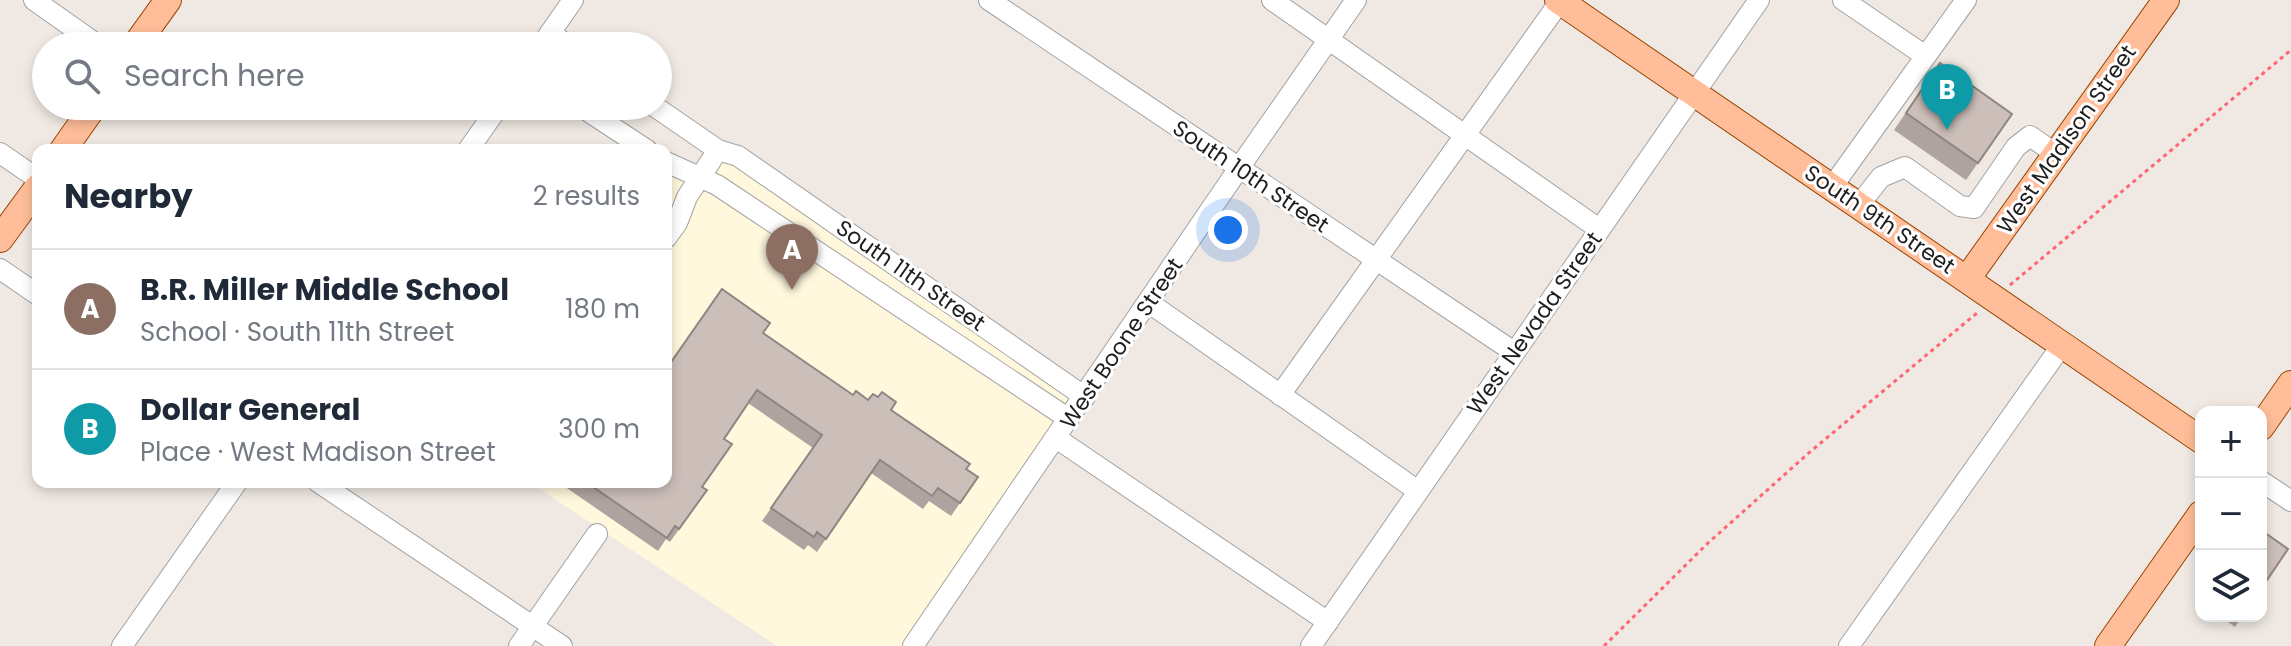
<!DOCTYPE html>
<meta charset="utf-8">
<style>
body{margin:0;font-family:Poppins,sans-serif;background:#f2f2f3;color:#1f2937}
.controls{position:absolute;right:24px;bottom:24px;display:grid;overflow:hidden;border-radius:16px;box-shadow:0 4px 12px #0003}
.controls button{width:72px;height:72px;display:grid;place-items:center;padding:0;border:0;border-bottom:2px solid #e0e1e3;background:#fff;color:#1f2937;font:40px sans-serif}
.you{position:absolute;left:1228px;top:230px;width:28px;height:28px;margin:-20px;border:6px solid #fff;border-radius:50%;background:#1a73e8;box-shadow:0 0 0 12px #1a73e833}
.badge{display:grid;place-items:center;width:52px;height:52px;border-radius:50%;background:#cc002a;color:#fff;font-size:26px;font-weight:700}
.pin{position:absolute;translate:-50% -66px;filter:drop-shadow(0 2px 4px #0008)}
.pin::after{content:'';position:absolute;top:42px;width:28px;height:24px;background:inherit;clip-path:polygon(0 0,100% 0,50% 100%)}
.list{margin:0;padding:0;list-style:none}
h2{display:flex;justify-content:space-between;align-items:center;height:104px;margin:0;padding:0 32px;font-size:34px}
h2 small{font-size:26px;font-weight:400;color:#747a83}
.list li{display:grid;grid-template-columns:52px 1fr auto;gap:24px;align-items:center;box-sizing:border-box;height:120px;padding:0 32px;border-top:2px solid #e0e1e3}
.list b{display:block;font-size:30px;white-space:nowrap}
.list p{margin:0;font-size:26px;white-space:nowrap;color:#747a83}
.list em{font-size:26px;font-style:normal;color:#747a83}
.icon{flex:none;width:44px;height:44px;fill:none;stroke:currentColor;stroke-width:2;stroke-linecap:round;stroke-linejoin:round}
.map{position:relative;flex:none;width:2291px;height:646px;overflow:hidden}
.search{position:absolute;background:#fff;box-shadow:0 4px 12px #0003;left:32px;top:32px;width:640px;height:88px;display:flex;align-items:center;gap:20px;box-sizing:border-box;padding:0 28px;border-radius:44px;color:#747a83;font-size:30px}
.panel{position:absolute;background:#fff;box-shadow:0 4px 12px #0003;left:32px;top:144px;width:640px;height:344px;border-radius:16px}
.map>svg:first-child{display:block}
.education{fill:#fff8dd}
.lines{fill:none;stroke-linecap:round;stroke-linejoin:round}
.minor-casing{stroke:#a2a2a2;stroke-width:22}
.major-casing{stroke:#984600;stroke-width:28}
.path{stroke:#ff6575;stroke-width:3;stroke-dasharray:4 4;stroke-linecap:butt}
.minor{stroke:#fff;stroke-width:20}
.major{stroke:#ffbe99;stroke-width:26}
.wall{fill:#afa39f}
.building{fill:#ccbeb9;stroke:#8f8582;stroke-width:2}
.labels{text-anchor:middle;stroke-width:6;stroke-linejoin:round;paint-order:stroke}
.street-label{font-size:22px;fill:#1e1e1e;stroke:#fff}
</style>
<div class="map">
<svg width="2291" height="646" viewBox="0 0 2291 646">
<rect width="100%" height="100%" fill="#f0e9e3"/>
<path class="education" d="M729,158L1080,404L913,646H777L529,482H666V176L673,167Z"/>
<g class="lines">
<g class="minor-casing">
<g id="minor">
<path d="M34,0L99,46"/>
<path d="M989,0L1514,352"/>
<path d="M1272,0L1599,229"/>
<path d="M1843,0L1924,55"/>
<path d="M550,33L569,46"/>
<path d="M541,46L573,0"/>
<path d="M580,106L647,150"/>
<path d="M654,106L718,150L738,156L1085,397"/>
<path d="M468,150L499,106"/>
<path d="M0,153L38,179"/>
<path d="M666,162L717,185L1069,419"/>
<path d="M1832,187L1966,0"/>
<path d="M1859,205L1881,177L1905,167L1960,206L1974,208L2016,147L2030,136L2056,154"/>
<path d="M666,238L677,223L687,197L718,150"/>
<path d="M0,269L38,295"/>
<path d="M1148,302L1418,491"/>
<path d="M1280,395L1561,0"/>
<path d="M1056,438L1328,622"/>
<path d="M2261,481L2291,501"/>
<path d="M318,482L562,646"/>
<path d="M122,646L237,482"/>
<path d="M519,646L597,534"/>
<path d="M913,646L1239,168L1356,0"/>
<path d="M1311,646L1759,0"/>
<path d="M1849,646L2062,345"/>
</g>
</g>
<g class="major-casing">
<g id="major">
<path d="M1558,0L2201,440"/>
<path d="M135,46L168,0"/>
<path d="M63,150L94,106"/>
<path d="M0,239L38,187"/>
<path d="M1967,279L2166,0"/>
<path d="M2261,427L2291,384"/>
<path d="M2108,646L2201,514"/>
</g>
</g>
<g class="path">
<path d="M2010,285L2291,50"/>
<path d="M1604,646L1708,543L1811,451L1977,313"/>
</g>
<use href="#minor" class="minor"/>
<use href="#major" class="major"/>
</g>
<g class="wall">
<path d="M1940,63L2012,114L1966,180L1894,130Z"/>
<path d="M763,333L853,395L891,410L978,477L951,516L929,501L923,509L871,473L817,552L808,545L804,550L762,521L813,448L748,403L724,439L702,487L707,490L670,542L666,539L658,551L561,484L562,482H666L669,365Z"/>
<path d="M2220,616H2242L2235,627Z"/>
</g>
<g class="building">
<path d="M1940,63L2012,114L1978,163L1906,113Z"/>
<path d="M722,289L770,323L763,333L853,395L856,391L868,400L873,394L878,397L882,392L896,402L891,410L970,464L966,469L978,477L960,503L938,488L932,496L880,460L826,539L817,532L814,537L771,508L822,435L757,390L724,439L732,444L702,487L707,490L679,529L675,526L667,538L586,482H666V363L669,365Z"/>
<path d="M2261,530L2288,549L2261,589Z"/>
</g>
<g class="labels">
<g class="street-label">
<text transform="translate(2066 139) rotate(-55)" y="8">West Madison Street</text>
<text transform="translate(1251 176) rotate(34)" y="8">South 10th Street</text>
<text transform="translate(1880 219) rotate(34)" y="8">South 9th Street</text>
<text transform="translate(911 275) rotate(35)" y="8">South 11th Street</text>
<text transform="translate(1534 323) rotate(-55)" y="8">West Nevada Street</text>
<text transform="translate(1121 343) rotate(-56)" y="8">West Boone Street</text>
</g>
</g>
</svg>
<div class="controls">
<button>+</button>
<button>−</button>
<button><svg class="icon" aria-label="layers" viewBox="0 0 24 24"><path d="M12 4l9 5-9 5-9-5zM3 14l9 5 9-5"/></svg></button>
</div>
<div class="you"></div>
<div class="pin badge" style="left:792px;top:290px;background:#8d6e63">A</div>
<div class="pin badge" style="left:1947px;top:130px;background:#0f9aa8">B</div>
<div class="search"><svg class="icon" aria-label="search" viewBox="0 0 24 24"><circle cx="10" cy="10" r="6"/><path d="M15 15l6 6"/></svg>Search here</div>
<section class="panel">
<h2>Nearby<small>2 results</small></h2>
<ul class="list">
<li><span class="badge" style="background:#8d6e63">A</span><div><b>B.R. Miller Middle School</b><p>School · South 11th Street</p></div><em>180 m</em></li>
<li><span class="badge" style="background:#0f9aa8">B</span><div><b>Dollar General</b><p>Place · West Madison Street</p></div><em>300 m</em></li>
</ul>
</section>
</div>
